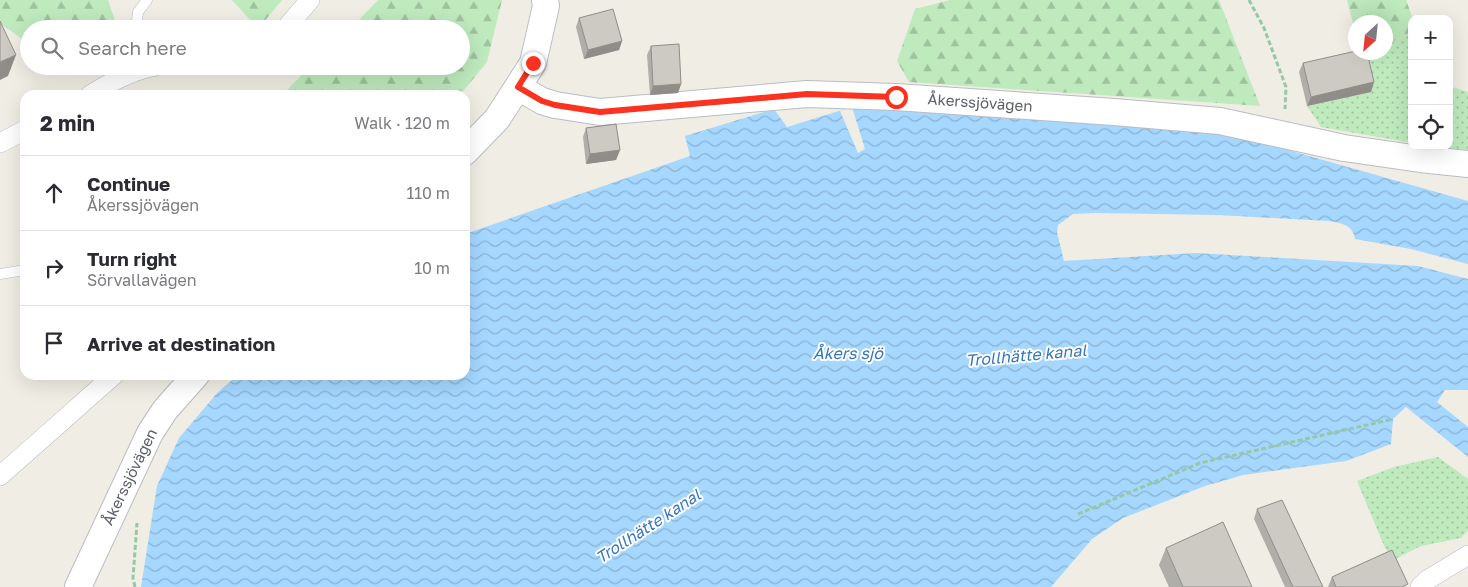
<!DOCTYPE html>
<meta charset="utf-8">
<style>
body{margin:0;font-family:"Golos Text",sans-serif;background:#f7f7f7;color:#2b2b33}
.controls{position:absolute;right:15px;top:15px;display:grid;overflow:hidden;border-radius:10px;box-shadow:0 5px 20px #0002}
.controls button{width:45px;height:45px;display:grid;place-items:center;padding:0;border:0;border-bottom:1px solid #e1e1e2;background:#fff;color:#2b2b33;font:25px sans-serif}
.compass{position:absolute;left:1348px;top:15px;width:45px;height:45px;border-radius:50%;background:#fff;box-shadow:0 5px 20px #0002;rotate:207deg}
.stop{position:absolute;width:15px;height:15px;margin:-11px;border:4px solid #fb321f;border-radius:50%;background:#fff}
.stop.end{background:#fb321f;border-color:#fff;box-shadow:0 1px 5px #0008}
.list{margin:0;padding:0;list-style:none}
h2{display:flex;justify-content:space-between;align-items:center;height:65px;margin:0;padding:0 20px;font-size:21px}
h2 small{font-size:16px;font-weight:400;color:#7c7c81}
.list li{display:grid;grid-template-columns:32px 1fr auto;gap:15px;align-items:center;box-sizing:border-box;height:75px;padding:0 20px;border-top:1px solid #e1e1e2}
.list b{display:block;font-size:19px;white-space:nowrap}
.list p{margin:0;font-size:16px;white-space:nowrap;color:#7c7c81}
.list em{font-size:16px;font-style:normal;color:#7c7c81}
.icon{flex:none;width:28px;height:28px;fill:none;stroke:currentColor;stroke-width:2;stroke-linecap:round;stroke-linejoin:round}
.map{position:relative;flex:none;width:1468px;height:587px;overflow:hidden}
.search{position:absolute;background:#fff;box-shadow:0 5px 20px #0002;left:20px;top:20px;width:450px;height:55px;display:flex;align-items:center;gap:12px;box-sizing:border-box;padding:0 18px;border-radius:28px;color:#7c7c81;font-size:19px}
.panel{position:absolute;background:#fff;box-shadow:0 5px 20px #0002;left:20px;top:90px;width:450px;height:290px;border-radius:15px}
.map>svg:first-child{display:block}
.green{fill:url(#green-dots)}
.forest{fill:url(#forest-firs)}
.water{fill:url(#water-waves)}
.pier{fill:#f0ede4}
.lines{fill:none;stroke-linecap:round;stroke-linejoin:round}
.lane-casing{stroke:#b9bcc1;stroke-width:11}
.street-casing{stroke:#b9bcc1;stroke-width:20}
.secondary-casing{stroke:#b9bdc3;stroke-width:28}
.path{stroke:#94c9a4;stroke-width:3;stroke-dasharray:5 2.5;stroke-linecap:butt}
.lane{stroke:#fff;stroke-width:10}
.street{stroke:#fff;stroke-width:19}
.secondary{stroke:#fff;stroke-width:26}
.wall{fill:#b0aea8}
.shaded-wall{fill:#908d88}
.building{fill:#cdcac3;stroke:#908d88}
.route{stroke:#fb321f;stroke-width:6}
.labels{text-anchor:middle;stroke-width:4;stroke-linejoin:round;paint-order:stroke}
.street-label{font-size:15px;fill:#5c6066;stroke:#fff}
.water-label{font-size:16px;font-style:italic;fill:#3677bc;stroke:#fff}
</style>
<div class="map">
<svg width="1468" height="587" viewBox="0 0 1468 587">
<defs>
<pattern id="green-dots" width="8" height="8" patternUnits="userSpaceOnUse" patternTransform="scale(1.25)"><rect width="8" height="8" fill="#beeabe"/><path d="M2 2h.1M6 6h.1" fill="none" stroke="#9ec19e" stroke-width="1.8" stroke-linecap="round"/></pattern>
<pattern id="forest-firs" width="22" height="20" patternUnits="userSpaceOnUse" patternTransform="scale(1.25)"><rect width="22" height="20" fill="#beeabe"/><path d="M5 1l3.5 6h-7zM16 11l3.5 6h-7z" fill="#9ec19e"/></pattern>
<pattern id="water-waves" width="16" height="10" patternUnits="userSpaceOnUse" patternTransform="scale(1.25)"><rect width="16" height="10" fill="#a5d7ff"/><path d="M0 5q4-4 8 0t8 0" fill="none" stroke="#8ab2d2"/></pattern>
</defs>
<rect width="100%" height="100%" fill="#f0ede4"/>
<g class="green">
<path d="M1412,32V143L1321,127L1307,106L1371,92L1363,58L1372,53L1386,52V45Z"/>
<path d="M1449,86L1468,92V150L1429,146H1449Z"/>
<path d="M1438,457L1468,479V530L1461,538L1421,546L1393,560L1385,548L1357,481L1394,467Z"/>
</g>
<g class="forest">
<path d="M0,0H108L118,29H29V44L0,23Z"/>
<path d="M232,0H282L258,29Z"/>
<path d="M378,0H502L487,62L460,95H282L311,66H461V29H350Z"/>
<path d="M950,0H1219L1260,106L909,82L897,61L915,9Z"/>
<path d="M1347,0H1406L1413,19H1412V32L1386,45V22H1356L1355,31Z"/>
</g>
<path class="water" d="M852,107L921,112L1179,128L1249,139L1468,201V264L1411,249L1355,239C1353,225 1342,223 1329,221L1219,215L1095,213L1073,214L1058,225L1057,232L1064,261L1196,253L1418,266L1468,279V390H1445L1437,402L1468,427V457L1406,407L1393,419L1391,444L1346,461L1243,475L1205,486L1123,518L1092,539L1051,587H141L157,486L179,438L218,392L238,375H465V234L690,156L685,136L774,109L787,127Z"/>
<path class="pier" d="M852,107L865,149L858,153L840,111Z"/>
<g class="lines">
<g class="lane-casing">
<g id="lane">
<path d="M136,29L138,12L147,0"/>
<path d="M0,274L25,270"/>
</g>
</g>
<g class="street-casing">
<g id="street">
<path d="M285,29L310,0"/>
<path d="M90,95C111,82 130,71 156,66"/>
<path d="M0,143L25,130"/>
<path d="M0,476L114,375"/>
<path d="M1420,587L1427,580L1468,555"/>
</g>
</g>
<g class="secondary-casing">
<g id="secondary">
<path d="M518,87L542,101L555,105L600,112L807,94L896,97L1114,112L1220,121L1344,148L1420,159L1468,164"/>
<path d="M465,152L497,119L533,63L546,6L545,0"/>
<path d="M78,587L150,433L165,410L196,375"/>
</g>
</g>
<g class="path">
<path d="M1249,0L1264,28L1286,87L1285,109"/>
<path d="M1078,514L1200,463L1393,419"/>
<path d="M135,587L133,578L137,523"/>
</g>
<use href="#lane" class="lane"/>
<use href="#street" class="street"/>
<use href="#secondary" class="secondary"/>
</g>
<g class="wall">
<path d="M579,18L622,41L619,50L584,59L576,27Z"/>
<path d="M651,46L681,84L678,93L650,95L647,55Z"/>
<path d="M1303,63L1374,82L1371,92L1307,106L1299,72Z"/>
<path d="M586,128L620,150L616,160L586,164L583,137Z"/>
<path d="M1257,509L1323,587H1285L1254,519Z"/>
<path d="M1166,548L1252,587H1169L1159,565Z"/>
<path d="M1332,577L1407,587H1328Z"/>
</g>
<g class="shaded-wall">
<path d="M622,41L619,50L584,59L588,50Z"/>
<path d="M16,55L8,76L0,80V62Z"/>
<path d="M1374,82L1371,92L1307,106L1311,97Z"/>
<path d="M681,84L678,93L650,95L653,86Z"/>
<path d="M620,150L616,160L586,164L590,154Z"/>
</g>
<g class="building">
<path d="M613,9L622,41L588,50L579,18Z"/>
<path d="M0,21L16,55L0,62Z"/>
<path d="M679,44L681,84L653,86L651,46Z"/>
<path d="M1356,51V52H1367L1374,82L1311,97L1303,63Z"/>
<path d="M616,124L620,150L590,154L586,128Z"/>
<path d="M1282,500L1323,587H1293L1257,509Z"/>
<path d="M1223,522L1252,587H1183L1166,548Z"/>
<path d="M1392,550L1408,584L1402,587H1336L1332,577Z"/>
</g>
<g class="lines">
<path class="route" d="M533,63L518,87L542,101L555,105L600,112L807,94L896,97"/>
</g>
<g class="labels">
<g class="street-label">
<text transform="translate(980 103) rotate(4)" y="5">Åkerssjövägen</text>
<text transform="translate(130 477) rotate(-64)" y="5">Åkerssjövägen</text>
</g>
<g class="water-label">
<text x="848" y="359">Åkers sjö</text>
<text transform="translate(1026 355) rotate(-5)" y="6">Trollhätte kanal</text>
<text transform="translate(648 526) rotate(-33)" y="6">Trollhätte kanal</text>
</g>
</g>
</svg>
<div class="controls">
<button>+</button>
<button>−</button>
<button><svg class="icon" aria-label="locate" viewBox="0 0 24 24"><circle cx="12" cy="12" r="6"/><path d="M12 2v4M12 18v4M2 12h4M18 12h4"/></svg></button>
</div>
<svg class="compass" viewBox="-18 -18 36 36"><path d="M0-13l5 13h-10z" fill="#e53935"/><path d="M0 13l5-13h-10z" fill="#7c7c81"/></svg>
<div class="stop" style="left:896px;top:97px"></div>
<div class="stop end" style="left:533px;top:63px"></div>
<div class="search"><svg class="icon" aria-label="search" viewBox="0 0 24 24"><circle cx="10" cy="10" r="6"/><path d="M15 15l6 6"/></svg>Search here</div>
<section class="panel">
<h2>2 min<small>Walk · 120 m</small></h2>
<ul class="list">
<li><svg class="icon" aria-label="ahead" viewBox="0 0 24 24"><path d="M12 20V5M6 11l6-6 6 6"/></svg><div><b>Continue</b><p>Åkerssjövägen</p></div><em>110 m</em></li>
<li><svg class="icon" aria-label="right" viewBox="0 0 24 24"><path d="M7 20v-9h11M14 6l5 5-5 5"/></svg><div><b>Turn right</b><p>Sörvallavägen</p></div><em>10 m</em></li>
<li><svg class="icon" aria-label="arrive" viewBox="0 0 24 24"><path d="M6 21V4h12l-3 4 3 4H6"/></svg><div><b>Arrive at destination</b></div></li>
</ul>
</section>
</div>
